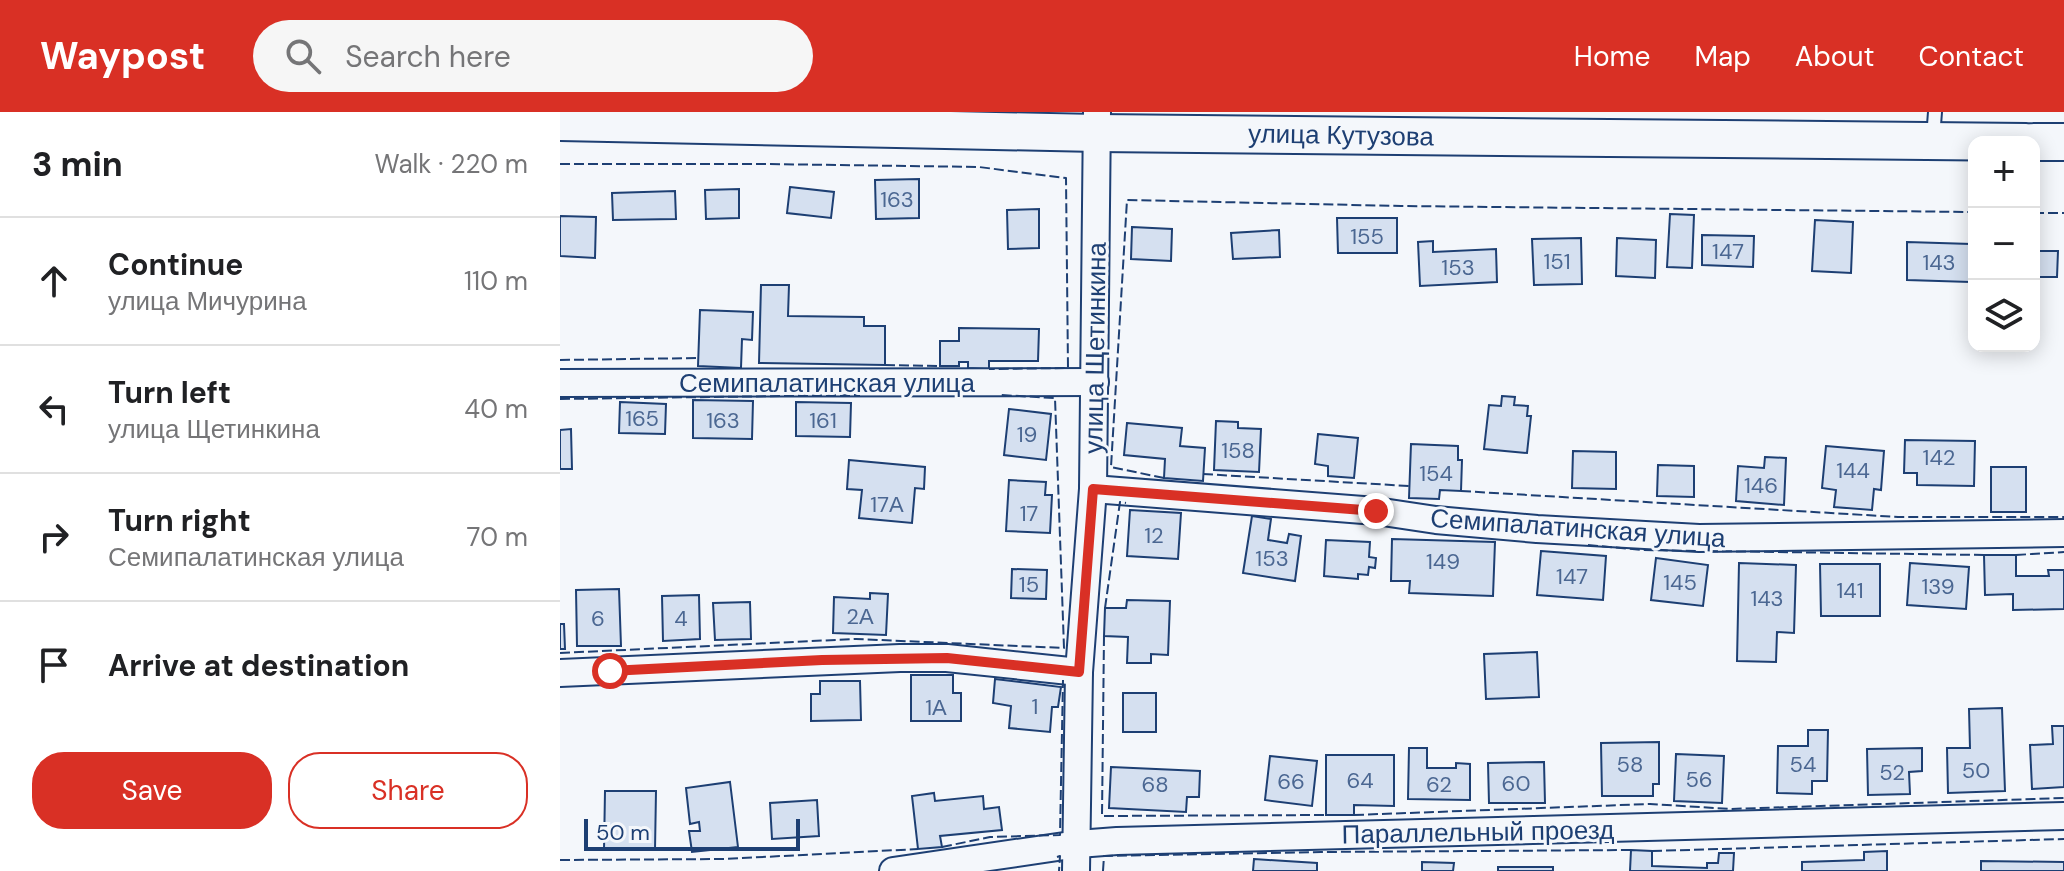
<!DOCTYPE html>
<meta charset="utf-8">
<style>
body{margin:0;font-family:"DM Sans",sans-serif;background:#f6f6f6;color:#202124}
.controls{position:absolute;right:24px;top:24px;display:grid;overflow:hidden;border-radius:16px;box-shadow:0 4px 20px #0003}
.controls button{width:72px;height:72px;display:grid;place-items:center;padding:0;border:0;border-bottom:2px solid #e0e0e0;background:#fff;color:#202124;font:40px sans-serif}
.scale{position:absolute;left:24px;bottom:20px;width:216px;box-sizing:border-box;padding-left:8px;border:4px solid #1d3f73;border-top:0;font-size:22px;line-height:28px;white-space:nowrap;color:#1d3f73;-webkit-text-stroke:6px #f4f7fb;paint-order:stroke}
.stop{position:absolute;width:24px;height:24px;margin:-18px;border:6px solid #d93025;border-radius:50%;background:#fff}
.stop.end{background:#d93025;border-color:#fff;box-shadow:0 2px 8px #0008}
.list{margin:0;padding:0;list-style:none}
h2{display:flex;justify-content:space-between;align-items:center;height:104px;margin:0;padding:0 32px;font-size:34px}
h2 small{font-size:26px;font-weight:400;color:#757577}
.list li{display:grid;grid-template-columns:52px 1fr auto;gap:24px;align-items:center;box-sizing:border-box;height:128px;padding:0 32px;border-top:2px solid #e0e0e0}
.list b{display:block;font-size:30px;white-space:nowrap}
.list p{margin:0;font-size:26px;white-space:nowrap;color:#757577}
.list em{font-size:26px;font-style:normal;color:#757577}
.actions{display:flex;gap:16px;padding:24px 32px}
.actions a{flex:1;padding:18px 0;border:2px solid #d93025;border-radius:32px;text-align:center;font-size:28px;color:#d93025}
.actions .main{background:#d93025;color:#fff}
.icon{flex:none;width:44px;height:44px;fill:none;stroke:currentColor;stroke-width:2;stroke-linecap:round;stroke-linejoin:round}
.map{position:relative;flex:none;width:1504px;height:759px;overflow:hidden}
header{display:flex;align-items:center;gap:48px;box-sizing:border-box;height:112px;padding:0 40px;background:#d93025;color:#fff}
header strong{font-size:38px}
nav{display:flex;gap:44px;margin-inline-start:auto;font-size:28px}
.search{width:560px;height:72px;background:#f6f6f6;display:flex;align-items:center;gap:20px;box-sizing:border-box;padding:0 28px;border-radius:44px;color:#757577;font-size:30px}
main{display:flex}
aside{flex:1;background:#fff}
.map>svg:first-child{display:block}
.building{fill:#d5e0f0;stroke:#1d3f73;stroke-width:2}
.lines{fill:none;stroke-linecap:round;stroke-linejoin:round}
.service-casing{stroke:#1d3f73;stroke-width:16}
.minor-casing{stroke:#1d3f73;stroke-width:30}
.secondary-casing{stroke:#1d3f73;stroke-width:40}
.service{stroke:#f4f7fb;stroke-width:12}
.minor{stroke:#f4f7fb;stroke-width:26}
.secondary{stroke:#f4f7fb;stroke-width:36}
.fence{stroke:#1d3f73;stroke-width:2;stroke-dasharray:10 4;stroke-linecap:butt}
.route{stroke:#d93025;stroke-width:10}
.labels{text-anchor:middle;stroke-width:6;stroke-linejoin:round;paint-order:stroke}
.number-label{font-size:22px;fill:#4b6792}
.street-label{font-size:26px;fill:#1d3f73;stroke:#f4f7fb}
</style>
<header>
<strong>Waypost</strong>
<div class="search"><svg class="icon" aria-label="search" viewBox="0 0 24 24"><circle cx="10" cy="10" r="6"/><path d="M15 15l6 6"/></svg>Search here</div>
<nav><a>Home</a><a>Map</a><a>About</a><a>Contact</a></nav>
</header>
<main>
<aside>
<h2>3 min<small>Walk · 220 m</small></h2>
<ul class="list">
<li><svg class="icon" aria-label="ahead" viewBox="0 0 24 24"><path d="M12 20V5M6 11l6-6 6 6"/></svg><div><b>Continue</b><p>улица Мичурина</p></div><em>110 m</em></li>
<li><svg class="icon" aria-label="left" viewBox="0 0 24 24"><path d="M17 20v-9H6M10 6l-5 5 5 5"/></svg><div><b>Turn left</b><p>улица Щетинкина</p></div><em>40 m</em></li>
<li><svg class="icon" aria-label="right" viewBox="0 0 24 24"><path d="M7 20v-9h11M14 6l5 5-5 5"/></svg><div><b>Turn right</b><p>Семипалатинская улица</p></div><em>70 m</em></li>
<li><svg class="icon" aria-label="arrive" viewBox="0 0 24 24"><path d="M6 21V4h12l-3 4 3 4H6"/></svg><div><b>Arrive at destination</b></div></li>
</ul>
<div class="actions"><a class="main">Save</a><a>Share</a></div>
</aside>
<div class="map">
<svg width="1504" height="759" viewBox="0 0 1504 759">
<rect width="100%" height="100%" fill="#f4f7fb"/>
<g class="building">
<path d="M359,67V106L316,107L315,68Z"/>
<path d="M230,75L274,80L271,106L227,101Z"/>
<path d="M179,77V106L146,107L145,78Z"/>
<path d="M115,79L116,107L53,108L52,81Z"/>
<path d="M479,97V136L448,137L447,98Z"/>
<path d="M1110,102L1134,103L1132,156L1107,155Z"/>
<path d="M0,104L36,105L35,146L0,144Z"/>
<path d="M777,106H837V141H778Z"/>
<path d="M1255,108L1293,110L1291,161L1252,159Z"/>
<path d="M572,115L612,117L611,149L571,147Z"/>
<path d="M719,118L720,145L673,147L671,121Z"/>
<path d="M1142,123L1194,124L1193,155L1142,153Z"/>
<path d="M1021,126L1022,172L974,173L972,127Z"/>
<path d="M1057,126L1096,128L1095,166L1056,164Z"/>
<path d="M873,129V140L936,137L937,170L860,174L858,130Z"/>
<path d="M1347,130L1411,132L1410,170L1347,168Z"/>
<path d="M1474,139H1498L1497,165H1474Z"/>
<path d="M201,173H229L228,204L304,205V214H325V253L199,251Z"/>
<path d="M140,198L193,200L192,228L182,227L181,256L138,254Z"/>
<path d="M399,216L479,217L478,249H429V257L408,256V250H399V254H380V229H399Z"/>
<path d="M942,284L955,285L954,293L968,294L967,304H971L967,341L924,337L929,293L941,294Z"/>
<path d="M133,288L193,289L192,327L133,326Z"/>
<path d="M60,290L106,292L105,322L59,321Z"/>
<path d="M236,290L291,291L290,325L236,324Z"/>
<path d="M449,297L491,302L486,348L444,343Z"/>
<path d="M656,309L678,310V316L701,317L699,360L654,358Z"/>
<path d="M567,311L622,316L620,334L645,336L643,369L604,366L605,347L564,343Z"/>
<path d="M11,317L12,357H0V318Z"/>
<path d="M758,322L798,326L794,366L768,364V354L755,352Z"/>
<path d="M1345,328L1415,329L1414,374L1357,373V361H1344Z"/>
<path d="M851,332L898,334V348H902L901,379L880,378L879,387L849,386Z"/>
<path d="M1266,334L1324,339L1321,378L1314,377L1312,398L1274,395L1276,378L1262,376Z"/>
<path d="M1013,339L1056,340V377L1012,376Z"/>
<path d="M1205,345L1226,346L1224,393L1176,389L1178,354L1204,356Z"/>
<path d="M289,348L365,355L364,377L355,376L352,411L299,406L302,378L287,377Z"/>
<path d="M1098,353L1134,354V385L1097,384Z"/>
<rect x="1431" y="355" width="35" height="45"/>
<path d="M449,368L486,370L485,383H492L490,421L446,419Z"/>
<path d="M570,398L621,401L618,447L567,444Z"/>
<path d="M692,404L711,407L708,428L727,431L729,422L741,424L735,469L683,461Z"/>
<path d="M832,427L935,430L933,484L849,481L850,469H831Z"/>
<path d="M766,428L810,430L809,445L816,446L815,456L809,455L808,463L798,462V467L764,464Z"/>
<path d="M981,439L1046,444L1043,488L977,483Z"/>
<path d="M1424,443H1456V464H1489L1488,458H1504V497L1453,498V482L1425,483Z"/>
<path d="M1096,446L1148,453L1143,494L1091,488Z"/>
<path d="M1179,451L1236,453L1234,521L1217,520L1216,550L1177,549Z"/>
<path d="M1350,451L1409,455L1406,497L1347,493Z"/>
<path d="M1260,452H1320V504H1261Z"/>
<path d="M452,457L487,458L486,487L451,486Z"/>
<path d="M59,477L61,534H17L16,478Z"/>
<path d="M310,481L328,482L326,523L273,521L274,485L310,487Z"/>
<path d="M139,483L140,527L103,529L102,484Z"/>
<path d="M567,488L610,489L608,543L591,542V551H567L568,525L544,524L545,496H566Z"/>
<path d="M190,490L191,527L155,528L153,491Z"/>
<path d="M0,512H4L5,537H0Z"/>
<path d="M977,540L979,585L926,587L924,542Z"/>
<path d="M351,563H393V581H401V609H351Z"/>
<path d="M435,567L501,575L498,595H492L490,620L449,616L451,594L433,591Z"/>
<path d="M260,569H300L301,608L251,609V582H260Z"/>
<rect x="563" y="581" width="33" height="39"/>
<path d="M1442,596L1445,679L1388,681L1387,636H1410L1409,597Z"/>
<path d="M1492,614H1504V675L1472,677L1470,633L1493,632Z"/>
<path d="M1248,618H1268L1267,669H1252V682L1217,681L1218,634H1248Z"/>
<path d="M1099,630V672H1093V684H1042L1041,631Z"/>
<path d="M849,636H867V656H896V651L910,652V688L848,687Z"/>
<path d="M1362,636V659L1349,660L1350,682L1308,683L1307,637Z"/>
<path d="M1116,642L1164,644L1162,691L1114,689Z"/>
<path d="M766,643H834V694L794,693V703H766Z"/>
<path d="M710,644L757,649L752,694L705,688Z"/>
<path d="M984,650L985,691H929L928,651Z"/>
<path d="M551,655L640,659L639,685H627L626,700L549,696Z"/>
<path d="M170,670L178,735L132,740L129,719H140L139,710L130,712L126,676Z"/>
<path d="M45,679H96L95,738H44Z"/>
<path d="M374,681L375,689L423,684L424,697L439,695L442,718L380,724L382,735L358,737L352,684Z"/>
<path d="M257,688L259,724L212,727L210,691Z"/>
<path d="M1071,738L1092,739V754L1147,756V751H1158L1159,741H1174L1173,759H1070Z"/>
<path d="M1327,739V759H1242V750L1304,748V740Z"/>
<path d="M694,747L757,751V759H693Z"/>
<path d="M1421,749L1504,750V759H1421Z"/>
<path d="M862,750L894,751L893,759H862Z"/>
<rect x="938" y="755" width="55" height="4"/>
</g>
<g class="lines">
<g class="service-casing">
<path id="service" d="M1373,26L1375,0"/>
</g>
<g class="minor-casing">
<g id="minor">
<path d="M0,271L535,270"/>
<path d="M533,377L816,399L876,408L977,417L1139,426L1504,421"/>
<path d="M0,561L340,546H387L519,560"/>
<path d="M333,759L518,732L557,729L1504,704"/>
<path d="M516,759L519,560L533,377L537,0"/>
</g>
</g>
<g class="secondary-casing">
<g id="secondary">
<path d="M0,10L537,21L1466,30"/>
<path d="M1474,30H1504"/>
</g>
</g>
<use href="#service" class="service"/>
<use href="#minor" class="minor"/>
<use href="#secondary" class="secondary"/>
<g class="fence">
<path d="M0,52H207L419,55L506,66L508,256L429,257"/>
<path d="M1474,101H1504"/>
<path d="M0,248L138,246"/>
<path d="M325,253L380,254"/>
<path d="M0,287L300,283"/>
<path d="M643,362L849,374"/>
<path d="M604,366L551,355L567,88L841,94L1414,100"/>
<path d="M901,379L1338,405H1504"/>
<path d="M1028,433L1082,438L1136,439"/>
<path d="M1148,439L1424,443"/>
<path d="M1456,443L1504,440"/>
<path d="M545,496L560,390L566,391"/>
<path d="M544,524L542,704L766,703"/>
<path d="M0,541L296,527L504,536L495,286L440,283"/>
<path d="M794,703L1090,692L1170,697L1504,686"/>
<path d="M382,735L430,725L500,723L503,568"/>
<path d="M1092,739L1504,727"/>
<path d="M497,745L500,744L499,759"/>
<path d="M0,748L164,747L358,737"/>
<path d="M543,759L544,744L761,740L1071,738"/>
</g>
</g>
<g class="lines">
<path class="route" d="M50,559L262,548L387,546L519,560L533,377L816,399"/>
</g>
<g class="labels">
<g class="number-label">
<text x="337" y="95">163</text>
<text x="807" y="132">155</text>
<text x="1168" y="147">147</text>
<text x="997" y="157">151</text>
<text x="1379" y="158">143</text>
<text x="898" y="163">153</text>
<text x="82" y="314">165</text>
<text x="163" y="316">163</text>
<text x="263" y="316">161</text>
<text x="467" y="330">19</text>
<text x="678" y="346">158</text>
<text x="1379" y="353">142</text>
<text x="1293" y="366">144</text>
<text x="876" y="369">154</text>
<text x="1201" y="381">146</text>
<text x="327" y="400">17А</text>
<text x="469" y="409">17</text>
<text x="594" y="431">12</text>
<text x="712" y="454">153</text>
<text x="883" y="457">149</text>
<text x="1012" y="472">147</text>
<text x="1120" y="478">145</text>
<text x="469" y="480">15</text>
<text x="1378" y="482">139</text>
<text x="1290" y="486">141</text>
<text x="1207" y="494">143</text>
<text x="300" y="512">2А</text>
<text x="38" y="514">6</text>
<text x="121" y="514">4</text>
<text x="475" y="602">1</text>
<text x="376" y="603">1А</text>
<text x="1070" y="660">58</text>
<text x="1243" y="660">54</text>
<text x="1416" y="666">50</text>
<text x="1332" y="668">52</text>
<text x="1139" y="675">56</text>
<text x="800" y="676">64</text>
<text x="731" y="677">66</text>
<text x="956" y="679">60</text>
<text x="595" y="680">68</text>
<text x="879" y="680">62</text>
</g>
<g class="street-label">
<text transform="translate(781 23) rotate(1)" y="9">улица Кутузова</text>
<text transform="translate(535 236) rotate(-89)" y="9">улица Щетинкина</text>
<text x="267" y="280">Семипалатинская улица</text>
<text transform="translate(1018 416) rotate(4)" y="9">Семипалатинская улица</text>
<text transform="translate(918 720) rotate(-1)" y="9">Параллельный проезд</text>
</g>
</g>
</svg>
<div class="controls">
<button>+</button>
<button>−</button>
<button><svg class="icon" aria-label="layers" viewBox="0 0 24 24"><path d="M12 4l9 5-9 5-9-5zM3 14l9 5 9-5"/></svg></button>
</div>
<div class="scale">50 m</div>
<div class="stop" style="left:50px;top:559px"></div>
<div class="stop end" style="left:816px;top:399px"></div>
</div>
</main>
